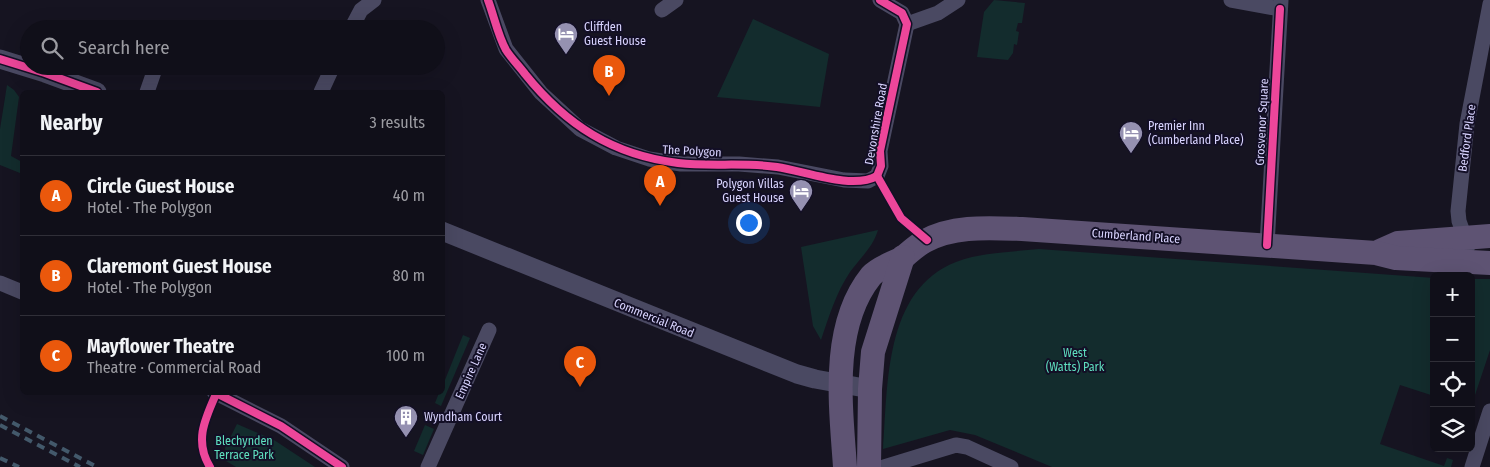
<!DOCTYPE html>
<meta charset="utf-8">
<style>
body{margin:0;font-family:"Fira Sans Condensed",sans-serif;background:#1e1d26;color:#f1f3f6}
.controls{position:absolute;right:15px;bottom:15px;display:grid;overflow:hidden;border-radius:8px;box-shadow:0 5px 20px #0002}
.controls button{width:45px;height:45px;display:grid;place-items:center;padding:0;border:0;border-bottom:1px solid #302f38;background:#100f19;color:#f1f3f6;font:25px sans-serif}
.you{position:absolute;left:748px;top:222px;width:18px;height:18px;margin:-12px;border:4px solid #fff;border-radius:50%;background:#1a73e8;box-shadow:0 0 0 8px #1a73e833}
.badge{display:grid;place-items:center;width:32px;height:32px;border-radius:50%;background:#ea580c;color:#fff;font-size:16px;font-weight:700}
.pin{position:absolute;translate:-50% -41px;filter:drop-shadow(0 1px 2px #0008)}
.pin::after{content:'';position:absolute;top:26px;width:18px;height:15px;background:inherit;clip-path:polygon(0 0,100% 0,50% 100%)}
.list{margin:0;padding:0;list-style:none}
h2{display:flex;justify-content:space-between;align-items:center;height:65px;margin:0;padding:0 20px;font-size:21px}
h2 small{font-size:16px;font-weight:400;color:#9c9ca2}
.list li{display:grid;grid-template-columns:32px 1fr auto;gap:15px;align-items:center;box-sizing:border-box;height:80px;padding:0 20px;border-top:1px solid #302f38}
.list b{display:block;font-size:19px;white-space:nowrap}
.list p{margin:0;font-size:16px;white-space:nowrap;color:#9c9ca2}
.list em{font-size:16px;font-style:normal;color:#9c9ca2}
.icon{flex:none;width:28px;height:28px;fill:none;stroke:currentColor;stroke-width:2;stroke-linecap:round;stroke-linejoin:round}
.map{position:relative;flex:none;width:1490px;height:467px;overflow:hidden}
.search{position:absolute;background:#100f19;box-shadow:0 5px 20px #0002;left:20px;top:20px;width:425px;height:55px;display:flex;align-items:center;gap:12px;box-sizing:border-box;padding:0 18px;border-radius:28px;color:#9c9ca2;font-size:19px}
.panel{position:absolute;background:#100f19;box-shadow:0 5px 20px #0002;left:20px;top:90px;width:425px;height:305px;border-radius:8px}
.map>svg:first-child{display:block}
.green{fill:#132c2d}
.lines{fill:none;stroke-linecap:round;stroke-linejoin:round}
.minor{stroke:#4a4962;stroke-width:15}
.tertiary{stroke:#4a4962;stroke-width:19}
.primary{stroke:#5e5373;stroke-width:24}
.rail{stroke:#43596b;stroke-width:4;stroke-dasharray:8 6;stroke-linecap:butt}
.cycleway-casing{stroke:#130f26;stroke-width:11}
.cycleway{stroke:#ed469a;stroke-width:8}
.labels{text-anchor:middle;stroke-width:4;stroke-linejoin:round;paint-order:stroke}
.poi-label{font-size:12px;fill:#d9d4ff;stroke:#130f26;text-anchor:start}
.street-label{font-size:12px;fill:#d9d4ff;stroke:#130f26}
.park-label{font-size:12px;fill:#5fe0c0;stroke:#130f26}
</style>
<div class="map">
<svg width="1490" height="467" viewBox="0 0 1490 467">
<rect width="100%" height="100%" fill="#161421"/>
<g class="green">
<path d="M994,0L1025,3L1022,23H1018L1016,31L1019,32L1017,45L1014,44L1013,53L1008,60L977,57L984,12Z"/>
<path d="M753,19L829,54L820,107L717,97Z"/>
<path d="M7,85L14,90L19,97L11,156L22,162L20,173L0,165V129Z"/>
<path d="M878,230C873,247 861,257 850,272C836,293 829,316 821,340L813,326L801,247Z"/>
<path d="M1039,249L1434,278V396L1400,385L1380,444L1444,466L1447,458L1453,460L1451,467H1052L975,435L950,430L883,449C888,385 884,290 956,262C982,252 1012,252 1039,249Z"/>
<path d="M1471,279H1490V350L1471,407Z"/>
<path d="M463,335L470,338L441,406L435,403L439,393L442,392L443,385Z"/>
<path d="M237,424L274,440L315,467H236L226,461L225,448Z"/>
<path d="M425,425L434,429L423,455L414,451Z"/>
</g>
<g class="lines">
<g class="minor">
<path d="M488,0L506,49L541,93L580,129L616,148L649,159L681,164H739L778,167L844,180L868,181L877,176L881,166L880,151L907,24L902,13L880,0"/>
<path d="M1231,0L1280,9"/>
<path d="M662,10L676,0"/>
<path d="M907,24L938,13L958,0"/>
<path d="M351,29L361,10L374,0"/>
<path d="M147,92L156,66"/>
<path d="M321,92L333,66"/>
<path d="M1267,245L1281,0"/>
<path d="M1468,246L1459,221L1458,211L1467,124L1490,4"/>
<path d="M0,283L22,292"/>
<path d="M214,392L281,426L342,467"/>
<path d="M428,467L489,330"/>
<path d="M884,467L956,445L967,447L1011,467"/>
<path d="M1472,467L1490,411"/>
</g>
<g class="tertiary">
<path d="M0,59L45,73L97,92"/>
<path d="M442,231L797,374L815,379L870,389"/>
</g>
<g class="primary">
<path d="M1380,251L1398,243L1490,236"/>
<path d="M845,467C841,407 830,327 871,276C879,267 894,263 904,257C911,251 917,245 925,241C954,225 990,228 1022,229L1376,253L1396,258L1490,263"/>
<path d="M869,467L870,389L873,352L903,257"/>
</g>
<g class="rail">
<path d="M0,416L97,467"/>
<path d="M0,425L80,467"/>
<path d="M0,458L19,467"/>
</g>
<g class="cycleway-casing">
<g id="cycleway">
<path d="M488,0C494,16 498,36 506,50C511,58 519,66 525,74C566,125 613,155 678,163C711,167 744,162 777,167C805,171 852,190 877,176"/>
<path d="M0,59L45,73L97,92"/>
<path d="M877,176L881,166L880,151L907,24L902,13L880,0"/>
<path d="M877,176L901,218L927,240"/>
<path d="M1267,245L1280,9"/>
<path d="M214,392L281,426L342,467"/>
<path d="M210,467C194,441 205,419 216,394"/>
</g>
</g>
<use href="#cycleway" class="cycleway"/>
</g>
<defs>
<g id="hotel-pin" transform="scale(1.25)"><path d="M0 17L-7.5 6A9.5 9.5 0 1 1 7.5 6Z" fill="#9591b1" stroke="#130f26"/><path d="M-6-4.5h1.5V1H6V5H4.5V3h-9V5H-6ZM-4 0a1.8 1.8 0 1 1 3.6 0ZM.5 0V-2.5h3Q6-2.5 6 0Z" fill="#fff"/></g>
<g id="building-pin" transform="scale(1.25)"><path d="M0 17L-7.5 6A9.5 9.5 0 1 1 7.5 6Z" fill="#9591b1" stroke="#130f26"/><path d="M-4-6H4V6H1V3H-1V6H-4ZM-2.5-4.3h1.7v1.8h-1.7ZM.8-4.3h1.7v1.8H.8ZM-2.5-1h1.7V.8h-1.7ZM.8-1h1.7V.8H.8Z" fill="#fff"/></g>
</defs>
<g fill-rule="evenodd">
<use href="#hotel-pin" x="566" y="34"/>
<use href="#hotel-pin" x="1131" y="133"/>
<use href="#hotel-pin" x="801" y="191"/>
<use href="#building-pin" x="406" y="417"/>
</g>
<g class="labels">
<g class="poi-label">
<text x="584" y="31">Cliffden<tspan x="584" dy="14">Guest House</tspan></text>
<text x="1148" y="130">Premier Inn<tspan x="1148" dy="14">(Cumberland Place)</tspan></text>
<text x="784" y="188" text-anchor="end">Polygon Villas<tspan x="784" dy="14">Guest House</tspan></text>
<text x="424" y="421">Wyndham Court</text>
</g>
<g class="street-label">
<text transform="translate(1262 122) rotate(-87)" y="4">Grosvenor Square</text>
<text transform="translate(876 124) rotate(-80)" y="4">Devonshire Road</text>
<text transform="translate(1467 138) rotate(-82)" y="4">Bedford Place</text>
<text transform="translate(692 151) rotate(3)" y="4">The Polygon</text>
<text transform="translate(1136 236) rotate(4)" y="4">Cumberland Place</text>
<text transform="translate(654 318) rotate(22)" y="4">Commercial Road</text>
<text transform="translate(471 371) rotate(-66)" y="4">Empire Lane</text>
</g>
<g class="park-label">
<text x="1075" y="357">West<tspan x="1075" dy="14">(Watts) Park</tspan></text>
<text x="244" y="445">Blechynden<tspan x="244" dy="14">Terrace Park</tspan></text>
</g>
</g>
</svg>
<div class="controls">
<button>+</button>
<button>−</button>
<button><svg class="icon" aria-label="locate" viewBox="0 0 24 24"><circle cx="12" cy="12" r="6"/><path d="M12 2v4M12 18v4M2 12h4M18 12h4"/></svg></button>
<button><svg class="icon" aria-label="layers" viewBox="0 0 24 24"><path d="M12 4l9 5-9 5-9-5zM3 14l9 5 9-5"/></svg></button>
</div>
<div class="you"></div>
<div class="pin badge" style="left:660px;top:206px">A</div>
<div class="pin badge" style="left:609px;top:96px">B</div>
<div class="pin badge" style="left:580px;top:387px">C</div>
<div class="search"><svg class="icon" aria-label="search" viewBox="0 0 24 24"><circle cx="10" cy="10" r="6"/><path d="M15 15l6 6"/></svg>Search here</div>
<section class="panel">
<h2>Nearby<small>3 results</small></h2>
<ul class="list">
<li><span class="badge">A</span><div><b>Circle Guest House</b><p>Hotel · The Polygon</p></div><em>40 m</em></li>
<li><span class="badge">B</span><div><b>Claremont Guest House</b><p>Hotel · The Polygon</p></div><em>80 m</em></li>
<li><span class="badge">C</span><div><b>Mayflower Theatre</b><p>Theatre · Commercial Road</p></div><em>100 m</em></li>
</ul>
</section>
</div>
